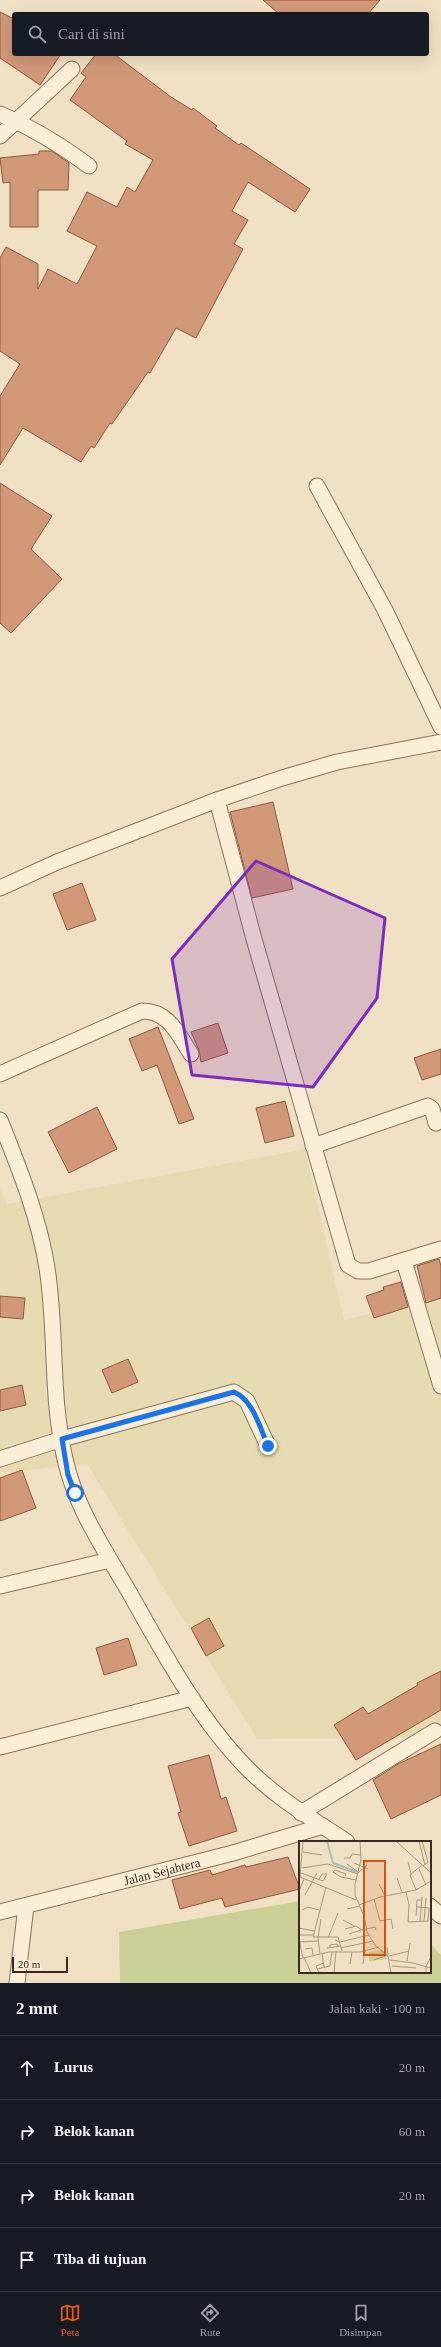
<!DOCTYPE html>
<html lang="id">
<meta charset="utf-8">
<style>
body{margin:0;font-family:Georgia,serif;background:#20242c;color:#f1f3f6}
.scale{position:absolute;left:12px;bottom:10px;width:56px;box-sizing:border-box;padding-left:4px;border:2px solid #3b2a1e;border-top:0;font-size:11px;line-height:14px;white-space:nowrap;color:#3b2a1e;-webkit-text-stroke:3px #f7ebd3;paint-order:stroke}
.stop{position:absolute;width:12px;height:12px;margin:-9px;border:3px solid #1a73e8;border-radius:50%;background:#fff}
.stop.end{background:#1a73e8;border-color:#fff;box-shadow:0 1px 4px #0008}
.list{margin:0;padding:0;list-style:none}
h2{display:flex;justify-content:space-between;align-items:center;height:52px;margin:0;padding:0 16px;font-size:17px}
h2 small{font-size:13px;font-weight:400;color:#9ea1a6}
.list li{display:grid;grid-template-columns:26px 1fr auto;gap:12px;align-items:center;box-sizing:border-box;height:64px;padding:0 16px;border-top:1px solid #363941}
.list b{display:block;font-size:15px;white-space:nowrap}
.list em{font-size:13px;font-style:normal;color:#9ea1a6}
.icon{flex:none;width:22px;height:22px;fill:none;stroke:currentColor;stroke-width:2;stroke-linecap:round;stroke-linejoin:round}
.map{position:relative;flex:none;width:441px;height:1983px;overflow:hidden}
.search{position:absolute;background:#171b24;box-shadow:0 4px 16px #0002;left:12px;right:12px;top:12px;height:44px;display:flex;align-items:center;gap:10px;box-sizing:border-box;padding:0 14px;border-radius:4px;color:#9ea1a6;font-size:15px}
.sheet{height:308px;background:#171b24}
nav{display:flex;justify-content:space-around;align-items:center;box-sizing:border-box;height:56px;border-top:1px solid #363941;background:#171b24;font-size:11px;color:#9ea1a6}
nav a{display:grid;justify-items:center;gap:2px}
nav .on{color:#ea580c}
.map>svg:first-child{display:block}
.farmland{fill:#e6dbb0}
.green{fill:#cbcf96}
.building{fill:#d09877;stroke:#8c583e}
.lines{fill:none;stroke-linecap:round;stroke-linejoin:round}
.street-casing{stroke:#8c7159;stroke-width:17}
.street{stroke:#faeed7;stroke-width:15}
.route{stroke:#1a73e8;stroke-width:5}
.marked{fill:#7b2cbf;fill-opacity:0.2;stroke:#7b2cbf;stroke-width:3;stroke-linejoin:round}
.labels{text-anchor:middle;stroke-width:3.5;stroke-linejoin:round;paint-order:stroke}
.street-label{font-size:13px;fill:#3b2a1e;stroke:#f7ebd3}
.inset-river{fill:none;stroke:#a6c3b9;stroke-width:2}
.inset-road{fill:none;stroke:#a89781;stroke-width:1}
.view{fill:#d7540e;fill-opacity:0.15;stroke:#d7540e;stroke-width:2}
.inset-edge{fill:none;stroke:#3b2a1e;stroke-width:2}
</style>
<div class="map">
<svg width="441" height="1983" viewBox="0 0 441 1983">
<rect width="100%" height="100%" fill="#f0e0c3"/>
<path class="farmland" d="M305,1149L344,1320L441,1297V1738L257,1739L87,1464L0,1473V1187L7,1204Z"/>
<path class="green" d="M300,1901V1972H430V1943L441,1955V1983H120L119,1932Z"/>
<g class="building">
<path d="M263,0H380L368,14H279Z"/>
<path d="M0,12L14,19V54H61L40,85L0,58Z"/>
<path d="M96,54H114L171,97L192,110L193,108L217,126L215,128L239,145L241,143L310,189L295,212L248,182L232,211L248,220L234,244L243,249L196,338L176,328L150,373L148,372L112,424L110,423L94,448L91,446L81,462L23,428L0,465V396L20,364L0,351V258L6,247L38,264V289L48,269L77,284L97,246L67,231L87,192L117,207L127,187L135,192L153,160L125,144L127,141L70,100L86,77L81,73Z"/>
<path d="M39,151H52L69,163L68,190H38V227H10V182L3,183L0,158L39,154Z"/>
<path d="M0,483L52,516L31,549L62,579L11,633L0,623Z"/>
<path d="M273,802L293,889L252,898L230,812Z"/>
<path d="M82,883L96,920L67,930L53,894Z"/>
<path d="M218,1023L228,1053L201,1062L199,1050L191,1032Z"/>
<path d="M158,1027L194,1119L179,1124L157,1065L142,1071L129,1039Z"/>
<path d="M441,1049V1074L422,1080L414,1058Z"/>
<path d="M285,1101L294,1136L265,1143L256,1108Z"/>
<path d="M97,1107L117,1149L69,1173L48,1132Z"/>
<path d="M439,1259L441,1266V1298L426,1303L417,1266Z"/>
<path d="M401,1282L408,1307L374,1318L366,1296L384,1290L383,1287Z"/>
<path d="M0,1296L25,1298L23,1319L0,1317Z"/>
<path d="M128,1359L138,1382L112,1393L102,1370Z"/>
<path d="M22,1385L26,1405L0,1411V1390Z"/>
<path d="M22,1470L36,1508L0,1521V1478Z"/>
<path d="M209,1618L224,1646L206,1656L191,1628Z"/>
<path d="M128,1638L137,1665L104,1675L96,1648Z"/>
<path d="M441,1671V1710L356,1760L334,1725L363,1707L368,1714L418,1685L417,1683Z"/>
<path d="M441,1744V1795L391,1819L373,1780L398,1764Z"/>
<path d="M209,1755L221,1799L226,1797L237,1831L189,1846L178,1813L181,1812L168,1766Z"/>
<path d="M288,1857L300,1889L225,1907L222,1898L180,1909L172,1880L210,1870L212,1875L245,1865L246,1867Z"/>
</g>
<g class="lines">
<g class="street-casing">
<g id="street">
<path d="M0,114C31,127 62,146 89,166"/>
<path d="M0,136L72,69"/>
<path d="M317,486L385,610L441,727"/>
<path d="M217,800L254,939L348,1265L358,1271H369L441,1249"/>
<path d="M0,888L57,862L217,800L282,778L337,762L441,742"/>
<path d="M0,1074L142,1011C169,1011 178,1034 191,1054"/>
<path d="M0,1120C19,1168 39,1217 47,1268C57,1331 50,1394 65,1459C75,1506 104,1549 128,1590C162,1650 198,1718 246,1767C276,1798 311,1818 347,1842"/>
<path d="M313,1146L428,1106L432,1109L436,1123"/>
<path d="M404,1261L441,1386"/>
<path d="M0,1459L62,1439L234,1392L247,1401L268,1446"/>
<path d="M0,1586L110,1560"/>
<path d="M0,1747L192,1698"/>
<path d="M301,1813L435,1731"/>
<path d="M430,1906L441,1916"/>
<path id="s1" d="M0,1912L233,1853L323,1826"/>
<path d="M17,1983L26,1906"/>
</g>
</g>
<use href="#street" class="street"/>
</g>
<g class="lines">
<path class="route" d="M75,1493L68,1475L62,1439L234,1392C253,1400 260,1428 268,1446"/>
</g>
<path class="marked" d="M256,861L385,918L377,998L313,1087L192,1075L172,959Z"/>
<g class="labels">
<g class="street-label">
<text dy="5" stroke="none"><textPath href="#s1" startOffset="167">Jalan Sejahtera</textPath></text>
</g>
</g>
<g transform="translate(299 1841)">
<rect width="132" height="132" fill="#f0e0c3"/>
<path d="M83,109L89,118L70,120V111Z" fill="#cbcf96"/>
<path class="inset-river" d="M28,0L34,22L58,31"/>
<path class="inset-road" d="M4,0L1,36L57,59M61,0L62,19L56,43V54L65,75L68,91L76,104L89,115L92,132M97,0L132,32M120,0L126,24M123,0L129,21L124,25M4,11L23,14M45,17H51L53,13L62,14M109,21L112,33M55,22L69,28M48,23L59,31M3,27L29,23L59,33M120,28L127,44M2,32L24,40L28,33H23L20,38M59,32L68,24M46,35L47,33L36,29L34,31L42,36L57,39M98,37L103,51M80,43L86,55M27,46L14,96H39L43,110M117,49L111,34L122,25M0,50L5,38M107,51L110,64L109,81L129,80L130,67L118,66M6,54L18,32M75,58L81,80L92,78L94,88M60,64L81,56L117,49L132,40M48,68L61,65M3,69L9,66L20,69M117,75L118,59H122M44,79L55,85M125,80L127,57M121,81L123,56M0,87L15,90M46,88L57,85L63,89L76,86L77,89M50,93L62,89M0,94H14M29,97L39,72M0,98L4,117M36,99L41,101L70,94M0,101L19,100M31,106V104L38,103L39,106M28,107L42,105M42,107L74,100M6,108L13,107L14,114M23,112L25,126M21,113L19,97L22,78M90,115L110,110M5,116L12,132M0,118L30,111H61L80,106M75,119L89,114L88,106M91,119L114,122L132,127M108,120L111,102M51,123L53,111M64,123L66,110M93,125L117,127M18,128L31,125L33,111M20,132L17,125L25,122M35,132L37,110M127,132V125L132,116"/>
<path class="view" d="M65,20H86V114H65Z"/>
<rect width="132" height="132" class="inset-edge"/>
</g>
</svg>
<div class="scale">20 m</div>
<div class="stop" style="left:75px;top:1493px"></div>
<div class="stop end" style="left:268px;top:1446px"></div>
<div class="search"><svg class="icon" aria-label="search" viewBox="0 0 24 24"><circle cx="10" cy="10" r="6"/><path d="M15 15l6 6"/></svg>Cari di sini</div>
</div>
<section class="sheet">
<h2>2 mnt<small>Jalan kaki · 100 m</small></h2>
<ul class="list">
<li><svg class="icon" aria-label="ahead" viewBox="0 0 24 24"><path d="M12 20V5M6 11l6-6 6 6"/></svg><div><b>Lurus</b></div><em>20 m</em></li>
<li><svg class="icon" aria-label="right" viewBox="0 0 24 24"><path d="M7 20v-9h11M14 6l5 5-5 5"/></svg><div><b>Belok kanan</b></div><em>60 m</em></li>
<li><svg class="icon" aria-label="right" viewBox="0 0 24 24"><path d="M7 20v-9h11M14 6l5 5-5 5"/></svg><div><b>Belok kanan</b></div><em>20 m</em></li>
<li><svg class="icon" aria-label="arrive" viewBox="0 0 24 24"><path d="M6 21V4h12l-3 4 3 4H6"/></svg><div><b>Tiba di tujuan</b></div></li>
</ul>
</section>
<nav>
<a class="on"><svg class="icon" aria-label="map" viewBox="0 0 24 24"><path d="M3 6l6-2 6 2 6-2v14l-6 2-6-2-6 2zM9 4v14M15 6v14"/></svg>Peta</a>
<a><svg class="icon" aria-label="directions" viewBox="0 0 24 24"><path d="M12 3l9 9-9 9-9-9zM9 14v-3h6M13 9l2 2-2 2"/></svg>Rute</a>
<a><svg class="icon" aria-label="saved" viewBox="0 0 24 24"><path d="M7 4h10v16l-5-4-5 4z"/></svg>Disimpan</a>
</nav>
